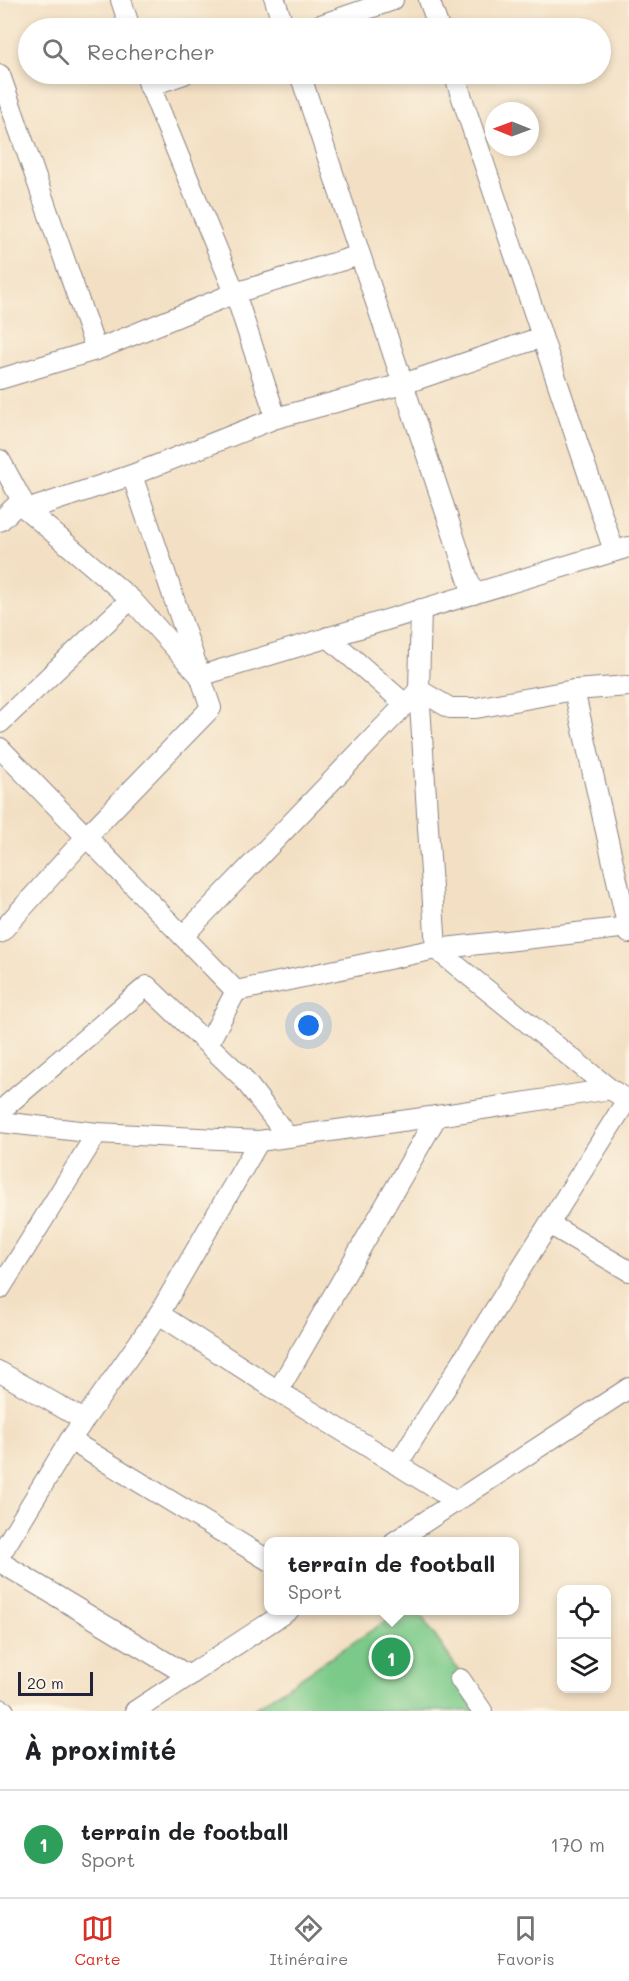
<!DOCTYPE html>
<html lang="fr">
<meta charset="utf-8">
<style>
body{margin:0;font-family:Mali,sans-serif;background:#f2f2f2;color:#202124}
.controls{position:absolute;right:18px;bottom:18px;display:grid;overflow:hidden;border-radius:12px;box-shadow:0 3px 9px #0003}
.controls button{width:54px;height:54px;display:grid;place-items:center;padding:0;border:0;border-bottom:2px solid #e0e0e0;background:#fff;color:#202124;font:30px sans-serif}
.compass{position:absolute;left:485px;top:102px;width:54px;height:54px;border-radius:50%;background:#fff;box-shadow:0 3px 9px #0003;rotate:271deg}
.scale{position:absolute;left:18px;bottom:15px;width:75px;box-sizing:border-box;padding-left:6px;border:3px solid #22223b;border-top:0;font-size:16px;line-height:21px;white-space:nowrap;color:#22223b;-webkit-text-stroke:4px #fcf5e5;paint-order:stroke}
.you{position:absolute;left:309px;top:1026px;width:21px;height:21px;margin:-15px;border:4px solid #fff;border-radius:50%;background:#1a73e8;box-shadow:0 0 0 9px #1a73e833}
.badge{display:grid;place-items:center;width:39px;height:39px;border-radius:50%;background:#d93025;color:#fff;font-size:20px;font-weight:700}
.pin{position:absolute;translate:-50% -50%;border:3px solid #fff;box-shadow:0 2px 6px #0006}
.popup{position:absolute;left:264px;top:1537px;width:255px;height:78px;box-sizing:border-box;display:grid;place-content:center;border-radius:12px;background:#fff;filter:drop-shadow(0 2px 4px #0005);font-size:20px;white-space:nowrap;color:#757577}
.popup b{font-size:22px;color:#202124}
.popup::after{content:'';position:absolute;left:50%;top:100%;margin-left:-12px;border:12px solid transparent;border-top-color:#fff}
.list{margin:0;padding:0;list-style:none}
h2{display:flex;justify-content:space-between;align-items:center;height:78px;margin:0;padding:0 24px;font-size:26px}
h2 small{font-size:20px;font-weight:400;color:#757577}
.list li{display:grid;grid-template-columns:39px 1fr auto;gap:18px;align-items:center;box-sizing:border-box;height:108px;padding:0 24px;border-top:2px solid #e0e0e0}
.list b{display:block;font-size:22px;white-space:nowrap}
.list p{margin:0;font-size:20px;white-space:nowrap;color:#757577}
.list em{font-size:20px;font-style:normal;color:#757577}
.icon{flex:none;width:33px;height:33px;fill:none;stroke:currentColor;stroke-width:2;stroke-linecap:round;stroke-linejoin:round}
.map{position:relative;flex:none;width:629px;height:1711px;overflow:hidden}
.search{position:absolute;background:#fff;box-shadow:0 3px 9px #0003;left:18px;right:18px;top:18px;height:66px;display:flex;align-items:center;gap:15px;box-sizing:border-box;padding:0 21px;border-radius:33px;color:#757577;font-size:22px}
.sheet{height:186px;background:#fff}
nav{display:flex;justify-content:space-around;align-items:center;box-sizing:border-box;height:84px;border-top:2px solid #e0e0e0;background:#fff;font-size:16px;color:#757577}
nav a{display:grid;justify-items:center;gap:3px}
nav .on{color:#d93025}
.map>svg:first-child{display:block}
.green{fill:#7cca89;stroke:#4f7662;stroke-width:1.5}
.lines{fill:none;stroke-linecap:round;stroke-linejoin:round}
.minor-casing{stroke:#8a8180;stroke-width:22}
.minor{stroke:#fff;stroke-width:20}
</style>
<div class="map">
<svg width="629" height="1711" viewBox="0 0 629 1711">
<rect width="100%" height="100%" fill="#fcf5e5"/>
<filter id="ink" filterUnits="userSpaceOnUse"><feTurbulence type="fractalNoise" baseFrequency=".0167" numOctaves="2"/><feDisplacementMap in="SourceGraphic" scale="12" xChannelSelector="R" yChannelSelector="G"/><feConvolveMatrix kernelMatrix="1 2 1 2 8 2 1 2 1" color-interpolation-filters="sRGB"/></filter>
<filter id="wash" filterUnits="userSpaceOnUse"><feTurbulence type="fractalNoise" baseFrequency=".008" numOctaves="4" result="noise"/><feDisplacementMap in="SourceGraphic" scale="24" xChannelSelector="R" yChannelSelector="G"/><feGaussianBlur stdDeviation="1.35" result="paint"/><feColorMatrix in="noise" values="0 0 0 0 0 0 0 0 0 0 0 0 0 0 0 0 0 1.4 0 .05"/><feComposite in="paint" operator="in"/></filter>
<g filter="url(#wash)">
<rect width="100%" height="100%" fill="#f3e0c4"/>
<path class="green" d="M402,1610L418,1611L486,1711H251Z"/>
</g>
<g filter="url(#ink)">
<g class="lines">
<g class="minor-casing">
<g id="minor">
<path d="M121,0L130,28"/>
<path d="M275,0L284,28"/>
<path d="M429,0L439,28"/>
<path d="M312,28L393,0"/>
<path d="M145,74L235,293L276,418"/>
<path d="M300,74L473,594"/>
<path d="M454,74L614,551"/>
<path d="M0,75L96,350"/>
<path d="M149,86L184,74"/>
<path d="M0,379L96,350L235,293L360,255"/>
<path d="M0,460L27,510L131,599L200,676L629,547"/>
<path d="M27,510L132,475L276,418L403,384L542,337"/>
<path d="M0,521L22,500"/>
<path d="M421,609L419,690L436,949L610,1089L629,1101"/>
<path d="M328,637L405,704"/>
<path d="M574,690L629,933"/>
<path d="M0,723L131,599"/>
<path d="M0,748L236,991"/>
<path d="M0,933L86,837L211,708L132,475"/>
<path d="M183,936L419,690L450,708H476L574,690L629,686"/>
<path d="M236,991L436,949L629,927"/>
<path d="M208,1044L236,991"/>
<path d="M0,1111L147,986L242,1077L288,1137"/>
<path d="M0,1122L97,1133L259,1141L437,1116L610,1089"/>
<path d="M549,1224L629,1271"/>
<path d="M0,1289L97,1133"/>
<path d="M159,1314L278,1391L456,1501"/>
<path d="M0,1372L84,1420"/>
<path d="M278,1391L437,1116"/>
<path d="M70,1440L268,1560"/>
<path d="M397,1465L627,1100"/>
<path d="M394,1542L629,1388"/>
<path d="M0,1555L70,1440L159,1314L259,1141"/>
<path d="M0,1562L189,1676"/>
<path d="M460,1679L482,1711"/>
<path d="M0,1709L4,1711"/>
<path d="M135,1711L289,1610"/>
</g>
</g>
<use href="#minor" class="minor"/>
</g>
</g>
</svg>
<div class="controls">
<button><svg class="icon" aria-label="locate" viewBox="0 0 24 24"><circle cx="12" cy="12" r="6"/><path d="M12 2v4M12 18v4M2 12h4M18 12h4"/></svg></button>
<button><svg class="icon" aria-label="layers" viewBox="0 0 24 24"><path d="M12 4l9 5-9 5-9-5zM3 14l9 5 9-5"/></svg></button>
</div>
<svg class="compass" viewBox="-18 -18 36 36"><path d="M0-13l5 13h-10z" fill="#e53935"/><path d="M0 13l5-13h-10z" fill="#757577"/></svg>
<div class="scale">20 m</div>
<div class="you"></div>
<div class="pin badge" style="left:391px;top:1657px;background:#2e9e5b">1</div>
<div class="popup"><b>terrain de football</b>Sport</div>
<div class="search"><svg class="icon" aria-label="search" viewBox="0 0 24 24"><circle cx="10" cy="10" r="6"/><path d="M15 15l6 6"/></svg>Rechercher</div>
</div>
<section class="sheet">
<h2>À proximité<small></small></h2>
<ul class="list">
<li><span class="badge" style="background:#2e9e5b">1</span><div><b>terrain de football</b><p>Sport</p></div><em>170 m</em></li>
</ul>
</section>
<nav>
<a class="on"><svg class="icon" aria-label="map" viewBox="0 0 24 24"><path d="M3 6l6-2 6 2 6-2v14l-6 2-6-2-6 2zM9 4v14M15 6v14"/></svg>Carte</a>
<a><svg class="icon" aria-label="directions" viewBox="0 0 24 24"><path d="M12 3l9 9-9 9-9-9zM9 14v-3h6M13 9l2 2-2 2"/></svg>Itinéraire</a>
<a><svg class="icon" aria-label="saved" viewBox="0 0 24 24"><path d="M7 4h10v16l-5-4-5 4z"/></svg>Favoris</a>
</nav>
